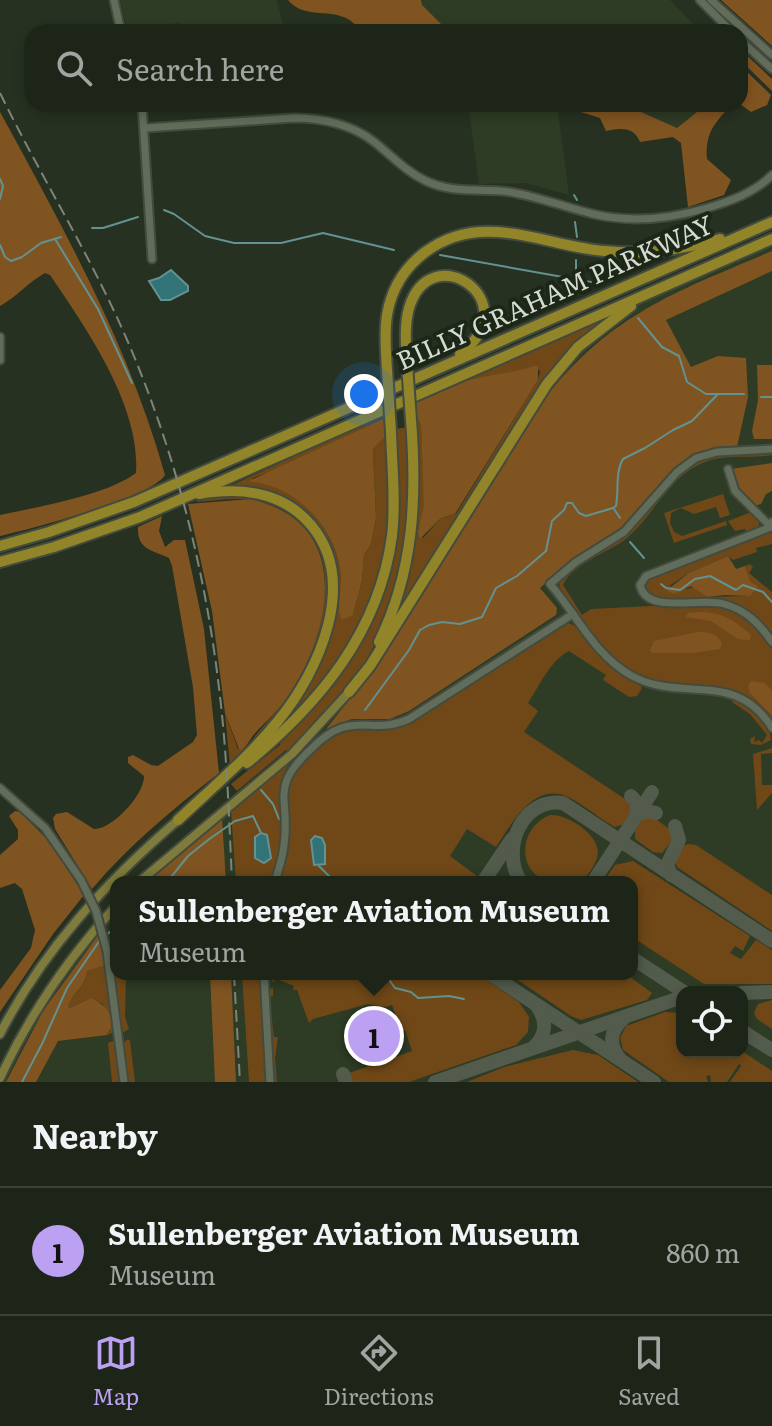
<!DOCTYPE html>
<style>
body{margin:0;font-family:Literata,serif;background:#2a3126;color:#f1f3f6}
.controls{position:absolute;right:24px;bottom:24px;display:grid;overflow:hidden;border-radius:16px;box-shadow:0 4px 12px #0003}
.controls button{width:72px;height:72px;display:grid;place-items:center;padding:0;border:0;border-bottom:2px solid #3b4238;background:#1d2519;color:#f1f3f6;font:40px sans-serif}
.you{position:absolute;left:364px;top:394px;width:28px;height:28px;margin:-20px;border:6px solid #fff;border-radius:50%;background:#1a73e8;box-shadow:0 0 0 12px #1a73e833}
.badge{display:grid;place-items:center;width:52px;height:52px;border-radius:50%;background:#bca0f2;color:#111;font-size:26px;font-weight:700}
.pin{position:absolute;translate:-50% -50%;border:4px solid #fff;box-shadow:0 2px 8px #0006}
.popup{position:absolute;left:110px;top:876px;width:528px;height:104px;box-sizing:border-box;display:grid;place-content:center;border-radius:16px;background:#1d2519;filter:drop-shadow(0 2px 6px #0005);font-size:26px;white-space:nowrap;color:#a0a5a2}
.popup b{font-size:30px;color:#f1f3f6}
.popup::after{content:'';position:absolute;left:50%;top:100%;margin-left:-16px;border:16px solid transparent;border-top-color:#1d2519}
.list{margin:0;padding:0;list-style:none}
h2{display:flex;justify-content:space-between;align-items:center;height:104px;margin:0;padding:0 32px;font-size:34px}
h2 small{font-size:26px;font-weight:400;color:#a0a5a2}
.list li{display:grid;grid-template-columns:52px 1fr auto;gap:24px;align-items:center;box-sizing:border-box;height:128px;padding:0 32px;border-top:2px solid #3b4238}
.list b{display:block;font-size:30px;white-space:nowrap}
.list p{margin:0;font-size:26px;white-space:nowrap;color:#a0a5a2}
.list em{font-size:26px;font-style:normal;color:#a0a5a2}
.icon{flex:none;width:44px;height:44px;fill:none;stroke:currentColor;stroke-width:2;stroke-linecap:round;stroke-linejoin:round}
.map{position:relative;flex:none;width:772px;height:1082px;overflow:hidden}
.search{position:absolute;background:#1d2519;box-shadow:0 4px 12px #0003;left:24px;right:24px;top:24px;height:88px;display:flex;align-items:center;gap:20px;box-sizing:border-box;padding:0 28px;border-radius:24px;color:#a0a5a2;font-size:30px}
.sheet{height:232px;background:#1d2519}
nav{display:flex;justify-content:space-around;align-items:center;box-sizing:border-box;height:112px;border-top:2px solid #3b4238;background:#1d2519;font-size:22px;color:#a0a5a2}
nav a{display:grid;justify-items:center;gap:4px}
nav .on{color:#bca0f2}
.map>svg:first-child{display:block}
.built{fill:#2e3b25;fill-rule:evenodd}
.green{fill:#704817}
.forest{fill:#805421}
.water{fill:#317376;stroke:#629291;stroke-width:2}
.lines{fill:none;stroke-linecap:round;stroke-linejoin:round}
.stream{stroke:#629291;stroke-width:2}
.taxiway{stroke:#525b4c;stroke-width:14}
.minor-casing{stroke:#434b3e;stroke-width:11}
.major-casing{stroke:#434b3e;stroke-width:12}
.highway-casing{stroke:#434b3e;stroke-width:14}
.minor{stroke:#616d5a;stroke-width:7}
.major{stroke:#7e7b3c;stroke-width:8}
.highway{stroke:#928428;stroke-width:10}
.rail{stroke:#7d8578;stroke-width:2;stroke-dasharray:12 6;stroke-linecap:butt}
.minor-bridge-casing{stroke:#434b3e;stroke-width:11;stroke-linecap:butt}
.highway-bridge-casing{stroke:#434b3e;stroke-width:14;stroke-linecap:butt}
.minor-bridge{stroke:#616d5a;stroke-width:7}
.highway-bridge{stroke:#928428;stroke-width:10}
.labels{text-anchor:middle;stroke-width:8;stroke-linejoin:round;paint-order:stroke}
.street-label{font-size:26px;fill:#d5dbd1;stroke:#1d2717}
</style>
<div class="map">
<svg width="772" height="1082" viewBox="0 0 772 1082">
<rect width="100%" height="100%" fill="#273121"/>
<g class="built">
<path d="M120,0H277L283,26L203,31L177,23L128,32Z"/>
<path d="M413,0H670L701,32H443Z"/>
<path d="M468,104H539L558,112L569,195L526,183L479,184Z"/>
<path d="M624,104H707L677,128L622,113Z"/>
<path d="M772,246V1082H0L29,1020L116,906V974H632V882H139L292,754L360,680L563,363L631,306L657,292L686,283ZM682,992H742V1052H682Z"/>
</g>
<g class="green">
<path d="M604,318L606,321L576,345L400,610H397L409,566L415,420L419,421L421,425L425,506L418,531L423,538L441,518L456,514L538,380L540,371L532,366L516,372L487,376L446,388Z"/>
<path d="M386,414V417L278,469L253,478L252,482C299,481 337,533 341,577C342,587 340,598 338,608L353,615L362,581L364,555L371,544L376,518L373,449L387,430C394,531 386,607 318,688C303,706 291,722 271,734L318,660L335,570L297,508L230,486Z"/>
<path d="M408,427C415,518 405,608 351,684C333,709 310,730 289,752L286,750L237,791L231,784L280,745L281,740L326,695L352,658L367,630L399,501L396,429Z"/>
<path d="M772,451V455C751,459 725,454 705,462C670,475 654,515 627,538C607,554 574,562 563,585L582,615L591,609L670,605L719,606L733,610L749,619L772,649V722C730,664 687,700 636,674C597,655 587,622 561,592L559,583C573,560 604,552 624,536C652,513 668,471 704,458C724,450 750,455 772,451Z"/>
<path d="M723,494L730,515L720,518L716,507L694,514L681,508L671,513L670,523L674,532L682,536L726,521L727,525L674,543L664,513Z"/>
<path d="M213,496C228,496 248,493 262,497C361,527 331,647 284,708C268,729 248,747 230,766L225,713L238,749H245C260,728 281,709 294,686C329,626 352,527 262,502C241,496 216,501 195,502Z"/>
<path d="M749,513L758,519L760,529L746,534L745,529L735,531L728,521Z"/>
<path d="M772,533V544L756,548L757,552L733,560L728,556L689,573L669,586L687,589L694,587L707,597L746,596L758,586L750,581L745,566L750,564L753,567L749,573L772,592V633L745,610L709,599L656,600L647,596L644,585L650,578L762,534Z"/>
<path d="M567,623C583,626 587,644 597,654C608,666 637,678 642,688L637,696L629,697L603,680L606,675L569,651C550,661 540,685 528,703L538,711L524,732L628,801L632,811L624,824L615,827C600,819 587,807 572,799C535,778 513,822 496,847L467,829L450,856L477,876L473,882H280C284,868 289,855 289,840C290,796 276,786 313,751C323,742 331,734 344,731C364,725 384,732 404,725Z"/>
<path d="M734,698C751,707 769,720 771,740L761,745L751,744L750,739L755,736L754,742L759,740L762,743L767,735L750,714L732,702Z"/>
<path d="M772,748V753L761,754L762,785H772V793L757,810L753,754Z"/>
<path d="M294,758C268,788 288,811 282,845C280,857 275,870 272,882H236L231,811Z"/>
<path d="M550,815C567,814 598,833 598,853C597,864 588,874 582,882C572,882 559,884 550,882C515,872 519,827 550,815Z"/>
<path d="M645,817H653L672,831L673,839L662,853L653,852L635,839V828Z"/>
<path d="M688,844L696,845L772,895V931L677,867C673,857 678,847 688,844Z"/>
<path d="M633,861L750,936L743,951L735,946L730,953L741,959L756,940L772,950V984H704L632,937V882H603L615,865Z"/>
<path d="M113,950H116V974H126L125,1017L129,1029L124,1032L121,1031Z"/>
<path d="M107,965L114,1032L107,1035L110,1031L103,1004L91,998L70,1008L67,1006C73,993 86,986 87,971Z"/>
<path d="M242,974H261L267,1082H249Z"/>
<path d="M267,974H477L519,1002L529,1017L528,1032L516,1045L409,1082H352L349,1073L412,1051L405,1030H401L392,1005L385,1007L368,1004L313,1019L309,1023L297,990H293L294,986L277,979L273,982Z"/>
<path d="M509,974H626L652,993L647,1000L581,1020L571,1016Z"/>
<path d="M273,988V996L269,997L274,1037H278L275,1058L277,1082H274L267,990Z"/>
<path d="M772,1000V1029L757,1019L754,1013L758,1004Z"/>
<path d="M665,1012L682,1013V1052L742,1051L772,1071V1082H730L741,1066L739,1064L727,1082H711L710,1075L706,1076L708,1082H669L623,1050L620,1038L626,1026Z"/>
<path d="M128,1039L130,1041L135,1082H127L123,1043Z"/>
<path d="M113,1041L116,1044L121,1082H112L108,1043Z"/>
<path d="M573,1050L598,1055L638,1082H467L504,1067Z"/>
</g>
<g class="forest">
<path d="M288,0H421L422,5L442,25L439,32H431L427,29L422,32H361C342,1 308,24 288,0Z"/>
<path d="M721,0H772V46Z"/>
<path d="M740,49L772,79V91L740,60Z"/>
<path d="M740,65L771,95L767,105L751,112L740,104V78L743,76Z"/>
<path d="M539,104H623L677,128L707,104H732C715,123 705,132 707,159L731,180L724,195L688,207L681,143L673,137L640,142C634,126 620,128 606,131L600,118L581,112H558Z"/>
<path d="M0,112C64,229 129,346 165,475C151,498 30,529 0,536V515C37,507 107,495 136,473C141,406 86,328 50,275L45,273C28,282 17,297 0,306Z"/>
<path d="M772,251V271L666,320L691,367L718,356L746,358L748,397L737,447L705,451L683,461L625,525L567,565L540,588L557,608L556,615L409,711L390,719H352L326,729L380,661L549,393C613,313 680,290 772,251Z"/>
<path d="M757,365H772V439H754L752,431L758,400Z"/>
<path d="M532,366H538V380L455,514L441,518L420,539L418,531L424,506L421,425L419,421L415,420L413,403C437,392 461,381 487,376C503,373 517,372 532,366Z"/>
<path d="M387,417L386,435L373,449L376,518L371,544L364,555L362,581L353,615L342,620C335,607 342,592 341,577C338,540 313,504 279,489C269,484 258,483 249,481Z"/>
<path d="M772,463V491L766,494L761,504L754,506L737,488L731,469Z"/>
<path d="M250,499C350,521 334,620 293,689C283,705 270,718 257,731C251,737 248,745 242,750L239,749L225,713L212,611L188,504Z"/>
<path d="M162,516L159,531L165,547L174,540H185L204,629L219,773C173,809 130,844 92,889L55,829L53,818L56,814L67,812L94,829C112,830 145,794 144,776L128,763V757L133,755L151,765L158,766L193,742L197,735L193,687L172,566L169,558C152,550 137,550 138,527Z"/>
<path d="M728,556L736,569L745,566L750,581L758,586L750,596L725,595L707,597L691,586L674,594L667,590L689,573Z"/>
<path d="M703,612C724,613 735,621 751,635L750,640L738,639L711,621L686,617L688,613Z"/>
<path d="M698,632C709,632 718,633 722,644L720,649L692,653H653L650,651L654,641Z"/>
<path d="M751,681L764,683L772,690V715L750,693L748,686Z"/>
<path d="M15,811L20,812L49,841L84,895L53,934L0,1012V990L31,948L35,930L22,889L15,883L0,888V855L18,839V830L9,816Z"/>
<path d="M222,818L226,882H147Z"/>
<path d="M99,934L107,965L87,971C86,986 73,992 68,1006L70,1008L91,998C107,1005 118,1018 107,1035L58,1041L36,1082H6L43,1011Z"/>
<path d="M210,974H231L236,1082H215Z"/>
</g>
<g class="water">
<path d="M171,270L188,286V291L170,300H161L149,281L159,278Z"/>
<path d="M261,833L267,835L271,858L264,863L255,858V837Z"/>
<path d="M315,836L322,838L325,845V864L314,865L311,840Z"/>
</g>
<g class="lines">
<g class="stream">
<path d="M0,179L3,186L0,199"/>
<path d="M574,195L577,200"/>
<path d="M164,210L174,214L205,236L234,243H281L323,233L394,250"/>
<path d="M575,222L577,237"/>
<path d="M92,228H103L138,217"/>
<path d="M55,239L98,309L132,383"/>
<path d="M0,245L5,257L11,261L22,257L41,243L61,237"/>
<path d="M440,255L591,282"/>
<path d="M576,279V260"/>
<path d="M638,318L662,347L679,356L687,382L706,394H744"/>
<path d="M761,397H772"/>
<path d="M614,509L620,518"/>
<path d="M630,542L644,558"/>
<path d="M661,584L666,588L680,590L695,579L710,576L736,590L743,585L763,592L772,602"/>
<path d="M365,710L409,650L420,630L429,625L442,622L460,624L482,617L496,588L517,576L546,551L552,521L564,510L567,503H572L579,513L586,516L613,508L616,506C619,490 615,472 623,459L645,448L673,430L692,421L717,395"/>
<path d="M261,790L273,804L279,819"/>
<path d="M319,866L335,882"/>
<path d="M167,882L188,856L208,840L235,821L253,816L261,833"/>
<path d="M105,936L116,927"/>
<path d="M385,974L395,988L411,992L418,998L449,996L464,999"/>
<path d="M22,1082L42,1044L67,988L100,940"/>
</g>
<g class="taxiway">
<path d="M631,796L637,803V815L647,811L656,813"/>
<path d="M671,875L667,865L679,840L675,826"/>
<path d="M483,882L512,839"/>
<path d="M521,882C500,851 521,797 563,803L772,941"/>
<path d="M593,882L652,792"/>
<path d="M632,958L684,992"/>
<path d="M490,974L654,1082"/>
<path d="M742,993L772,992"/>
<path d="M742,1031L772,1050"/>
<path d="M534,1047C547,1035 547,1020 537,1006"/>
<path d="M620,1059C608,1045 610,1030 624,1018"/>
<path d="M343,1074L346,1082"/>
<path d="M435,1082L682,997"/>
</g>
<g class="minor-casing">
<g id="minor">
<path d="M114,0L121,32"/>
<path d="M700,0L732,32"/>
<path d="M711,0L772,55"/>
<path d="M740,40L772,69"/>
<path d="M142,104L152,259"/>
<path d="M145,128L293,118C322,118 349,123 373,141C391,155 405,171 426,181C453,194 482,188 510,192C539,197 565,207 593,214C631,223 670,219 707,208C731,201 754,193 772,175"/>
<path d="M0,337V360"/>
<path d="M772,449L717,452L696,458L677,472L624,532L576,562L550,584C578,616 594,655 632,676C682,703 736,669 772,728"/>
<path d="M728,469L735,491L771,527"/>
<path d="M772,522L771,527L646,576L640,585C646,615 699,597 724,604C746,610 760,624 772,642"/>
<path d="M0,788L45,828L81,880"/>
<path d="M275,882C278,870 283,858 284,845C291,798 268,789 311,749C320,740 329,732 341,728C366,720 380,732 409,719L573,614"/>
<path d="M107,951L124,1082"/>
<path d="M264,974L270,1082"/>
</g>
</g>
<g class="major-casing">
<g id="major">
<path d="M139,882L292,754L349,692"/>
<path d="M0,1034C43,950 107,881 178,820"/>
<path d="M0,1078C30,1014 68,958 116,906"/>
</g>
</g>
<g class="highway-casing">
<g id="highway">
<path d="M407,364C406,346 404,326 409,308C431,235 529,302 460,354"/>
<path d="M387,370C386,352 384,334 387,315C396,262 443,228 497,232C533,234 568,248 605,251C644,255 682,250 720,239"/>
<path d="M0,546L49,532L134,502L772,222"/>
<path d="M0,562L54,547L140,517L772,239"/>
<path d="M379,642C414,571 417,498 411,420"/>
<path d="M349,692L370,666L404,612L547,384L578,347L631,306"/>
<path d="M247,763C320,703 379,632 392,536C396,502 392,466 391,432"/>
<path d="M178,820C212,788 249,757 278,721C319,671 359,582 311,525C282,491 241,487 199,494"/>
</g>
</g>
<use href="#minor" class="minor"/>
<use href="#major" class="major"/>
<use href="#highway" class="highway"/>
<g class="rail">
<path d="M0,93C41,177 91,256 128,342C175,452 205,569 219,688C227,752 229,817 232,882"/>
<path d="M234,974L240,1082"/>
</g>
<g class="minor-bridge-casing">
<path id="minor-bridge" d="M81,880L96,911L107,951"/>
</g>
<g class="highway-bridge-casing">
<g id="highway-bridge">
<path d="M407,364L411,420"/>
<path d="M387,370L391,432"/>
</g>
</g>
<use href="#minor-bridge" class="minor-bridge"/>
<use href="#highway-bridge" class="highway-bridge"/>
</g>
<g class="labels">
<g class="street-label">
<text transform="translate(555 293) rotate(-24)" y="9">BILLY GRAHAM PARKWAY</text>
</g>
</g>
</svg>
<div class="controls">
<button><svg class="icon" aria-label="locate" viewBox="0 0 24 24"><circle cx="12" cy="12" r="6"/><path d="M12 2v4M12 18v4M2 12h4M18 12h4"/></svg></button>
</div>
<div class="you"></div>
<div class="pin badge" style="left:374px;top:1036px">1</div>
<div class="popup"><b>Sullenberger Aviation Museum</b>Museum</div>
<div class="search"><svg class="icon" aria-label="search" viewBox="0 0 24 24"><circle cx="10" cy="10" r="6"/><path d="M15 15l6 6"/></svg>Search here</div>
</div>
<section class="sheet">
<h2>Nearby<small></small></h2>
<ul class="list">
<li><span class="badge">1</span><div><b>Sullenberger Aviation Museum</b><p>Museum</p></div><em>860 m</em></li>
</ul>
</section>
<nav>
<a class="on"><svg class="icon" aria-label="map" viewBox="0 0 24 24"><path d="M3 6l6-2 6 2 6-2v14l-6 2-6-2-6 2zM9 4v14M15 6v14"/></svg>Map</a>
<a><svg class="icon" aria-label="directions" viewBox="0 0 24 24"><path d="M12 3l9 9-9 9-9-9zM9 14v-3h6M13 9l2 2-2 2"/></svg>Directions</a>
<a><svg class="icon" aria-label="saved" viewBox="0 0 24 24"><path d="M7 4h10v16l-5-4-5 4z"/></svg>Saved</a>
</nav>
